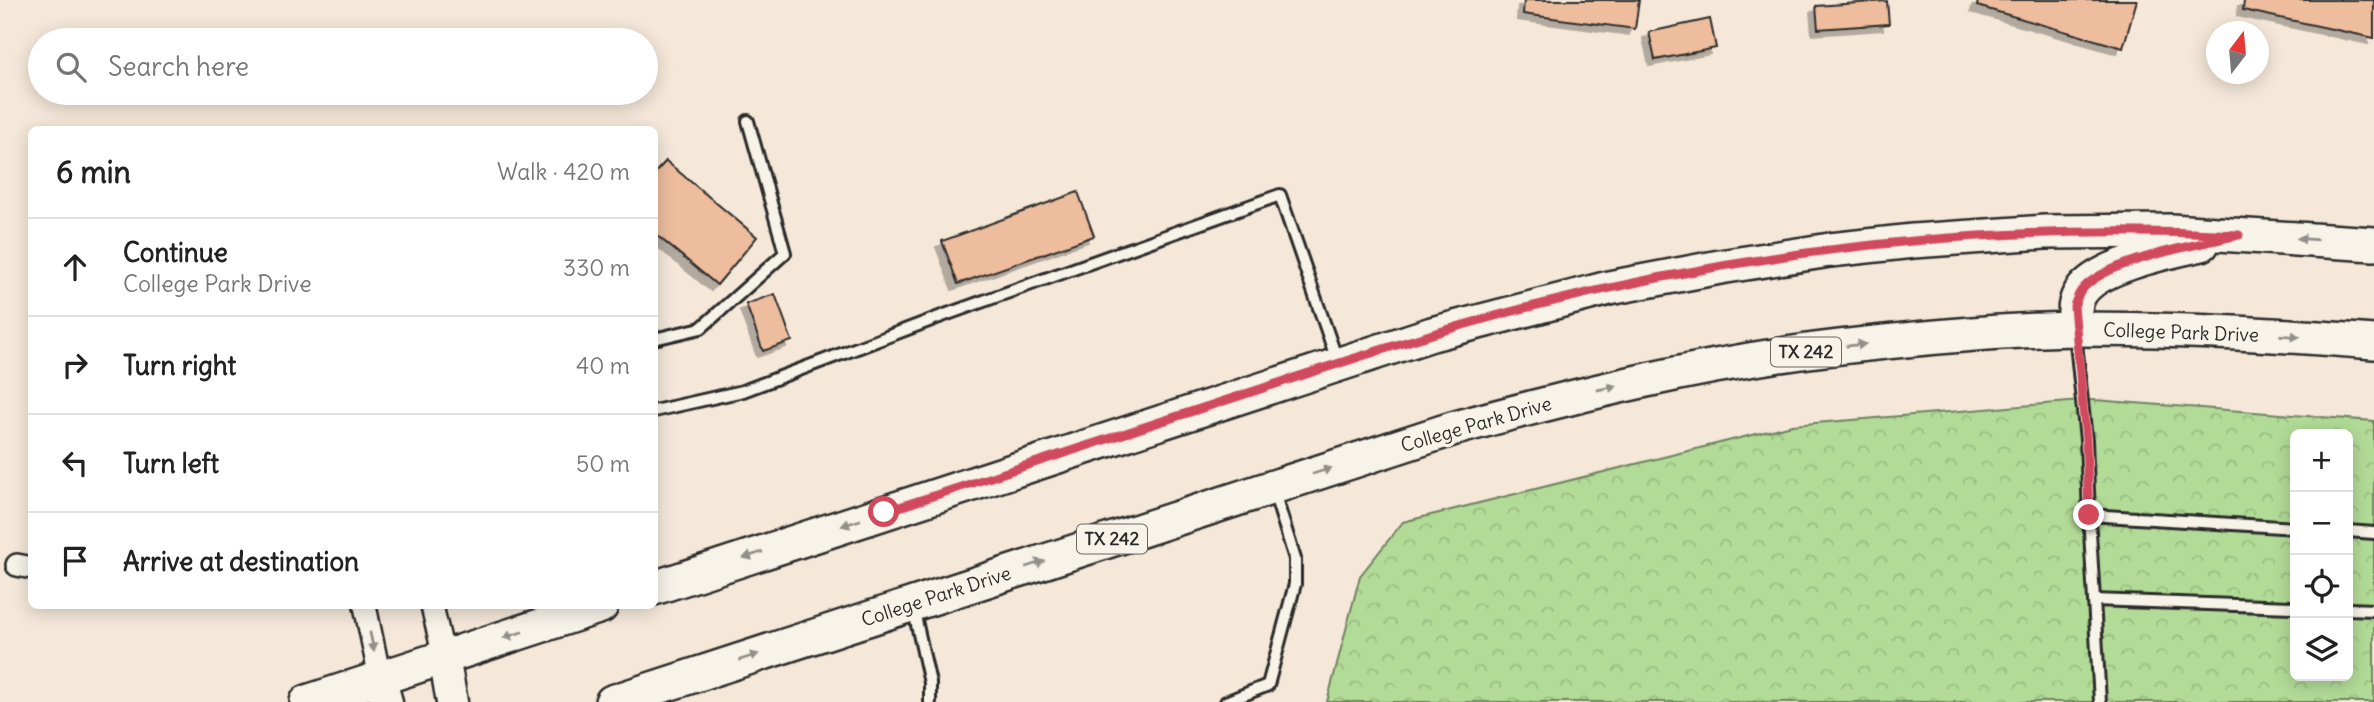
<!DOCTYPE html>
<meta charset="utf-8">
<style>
body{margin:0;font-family:Delius,sans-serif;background:#f2f2f2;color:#222}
.controls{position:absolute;right:21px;bottom:21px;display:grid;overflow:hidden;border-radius:10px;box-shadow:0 4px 18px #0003}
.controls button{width:63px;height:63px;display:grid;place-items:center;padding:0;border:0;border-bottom:2px solid #e0e0e0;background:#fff;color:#222;font:35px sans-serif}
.compass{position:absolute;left:2206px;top:21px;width:63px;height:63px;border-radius:50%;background:#fff;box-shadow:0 4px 18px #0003;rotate:16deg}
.stop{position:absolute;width:21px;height:21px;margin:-16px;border:5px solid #d1495b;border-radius:50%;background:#fff}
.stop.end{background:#d1495b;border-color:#fff;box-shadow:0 2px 7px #0008}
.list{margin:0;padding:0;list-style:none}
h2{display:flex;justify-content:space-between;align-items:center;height:91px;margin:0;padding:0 28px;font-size:30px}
h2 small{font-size:23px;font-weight:400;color:#767676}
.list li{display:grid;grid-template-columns:46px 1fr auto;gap:21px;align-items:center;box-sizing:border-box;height:98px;padding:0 28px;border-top:2px solid #e0e0e0}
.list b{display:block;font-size:26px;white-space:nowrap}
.list p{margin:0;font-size:23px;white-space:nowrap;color:#767676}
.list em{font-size:23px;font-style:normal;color:#767676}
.icon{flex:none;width:38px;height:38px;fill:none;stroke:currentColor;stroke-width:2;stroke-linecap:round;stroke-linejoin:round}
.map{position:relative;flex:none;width:2374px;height:702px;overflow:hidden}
.search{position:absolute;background:#fff;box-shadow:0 4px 18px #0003;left:28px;top:28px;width:630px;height:77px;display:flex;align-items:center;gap:18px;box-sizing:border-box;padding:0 24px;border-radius:38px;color:#767676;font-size:26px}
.panel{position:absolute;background:#fff;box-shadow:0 4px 18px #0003;left:28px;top:126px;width:630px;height:483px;border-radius:10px}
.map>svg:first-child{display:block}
.forest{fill:url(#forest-crowns);stroke:#6e8361;stroke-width:2;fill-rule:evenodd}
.building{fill:#edbd9d;stroke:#2b2b2b;stroke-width:2;filter:url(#shadow)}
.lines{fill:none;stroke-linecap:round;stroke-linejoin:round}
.lane-casing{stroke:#2b2b2b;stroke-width:16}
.street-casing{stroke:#2b2b2b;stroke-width:26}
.secondary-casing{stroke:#2b2b2b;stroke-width:35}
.primary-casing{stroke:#2b2b2b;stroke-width:38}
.lane{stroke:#f7f3e8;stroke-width:10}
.street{stroke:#f7f3e8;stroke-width:21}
.secondary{stroke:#f7f3e8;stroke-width:30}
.primary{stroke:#f7f3e8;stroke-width:33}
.oneway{fill:#918f8a}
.route{stroke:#d1495b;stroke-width:9}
.labels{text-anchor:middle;stroke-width:7;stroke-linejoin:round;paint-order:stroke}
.shield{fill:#f7f3e8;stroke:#686764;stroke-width:2}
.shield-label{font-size:18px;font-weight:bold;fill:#2b2b2b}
.street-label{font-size:19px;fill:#2b2b2b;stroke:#f7f3e8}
</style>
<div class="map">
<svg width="2374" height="702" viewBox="0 0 2374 702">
<defs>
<pattern id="forest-crowns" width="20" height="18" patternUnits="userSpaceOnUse" patternTransform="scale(1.75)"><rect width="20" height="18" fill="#b2db97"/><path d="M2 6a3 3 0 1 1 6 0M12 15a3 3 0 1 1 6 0" fill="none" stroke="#99bc82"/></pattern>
<filter id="shadow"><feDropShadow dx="-6" dy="6" stdDeviation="0" flood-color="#0004"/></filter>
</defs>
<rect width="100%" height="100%" fill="#f5e8d9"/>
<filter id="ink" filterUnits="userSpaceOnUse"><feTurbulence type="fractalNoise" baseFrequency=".0143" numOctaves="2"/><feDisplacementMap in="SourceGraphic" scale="14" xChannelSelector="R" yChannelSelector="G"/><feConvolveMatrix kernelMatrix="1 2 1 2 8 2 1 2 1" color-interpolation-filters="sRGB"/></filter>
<g filter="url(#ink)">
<path class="forest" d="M2094,400L2374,421V702H1327L1360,576L1403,522L1792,425ZM2295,434H2348V676H2295Z"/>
<g class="building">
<path d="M1524,0H1639L1635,29L1523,14Z"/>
<path d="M1978,0H2137L2123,48L1977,6Z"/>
<path d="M2244,0H2374V38L2243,10Z"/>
<path d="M1887,1L1889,24L1818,29L1816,6Z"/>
<path d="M1710,19L1716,48L1655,60L1649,32Z"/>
<path d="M666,161L757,237L717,285L654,233V174Z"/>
<path d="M1078,192L1094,236L958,284L942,241Z"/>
<path d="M775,294L792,341L763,351L746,304Z"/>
</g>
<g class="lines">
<g class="lane-casing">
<g id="lane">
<path d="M2075,333L2086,440L2089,515L2295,528"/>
<path d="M654,339L701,328L785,253L748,121"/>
<path d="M654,411L743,391L942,316L1280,195L1337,360"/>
<path d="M2089,515L2100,702"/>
<path d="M2348,531L2374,533"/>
<path d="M2094,600L2295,607"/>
<path d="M913,607L930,683V702"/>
<path d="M2348,609L2374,610"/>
<path d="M1226,702L1268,685L1295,584V559L1274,492"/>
</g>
</g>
<g class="street-casing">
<g id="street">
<path d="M17,565L32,568"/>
<path d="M365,606L380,678"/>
<path d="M432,606L444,657"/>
</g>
</g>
<g class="secondary-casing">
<g id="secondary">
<path d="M444,657L452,702"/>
<path d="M380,678L387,702"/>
</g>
</g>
<g class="primary-casing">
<g id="primary">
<path d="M2075,329C2075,316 2073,303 2081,292C2099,265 2171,251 2202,244"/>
<path d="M654,588L1432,334L1609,288L1720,267L1830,250L1913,241L2045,232L2171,231L2374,244"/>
<path d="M307,702L601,606"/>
<path d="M612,702L1452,429C1580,394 1708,362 1840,347C1918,338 1999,330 2078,329C2177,329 2275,334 2374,342"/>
</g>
</g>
<use href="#lane" class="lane"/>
<use href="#street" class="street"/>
<use href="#secondary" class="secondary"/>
<use href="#primary" class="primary"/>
</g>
<defs><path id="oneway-solid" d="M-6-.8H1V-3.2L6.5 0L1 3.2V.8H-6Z" transform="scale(1.75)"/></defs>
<g class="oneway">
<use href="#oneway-solid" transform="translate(2307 239) rotate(-176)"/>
<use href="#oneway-solid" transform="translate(2290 336) rotate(4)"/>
<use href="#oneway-solid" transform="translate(1856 345) rotate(-6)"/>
<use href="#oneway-solid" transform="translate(1607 388) rotate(-12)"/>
<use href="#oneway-solid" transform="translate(1322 471) rotate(-18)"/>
<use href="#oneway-solid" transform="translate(851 523) rotate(162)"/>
<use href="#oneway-solid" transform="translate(753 555) rotate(162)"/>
<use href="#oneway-solid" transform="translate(1035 564) rotate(-18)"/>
<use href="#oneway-solid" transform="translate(513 635) rotate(162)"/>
<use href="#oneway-solid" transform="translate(372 642) rotate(78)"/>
<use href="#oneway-solid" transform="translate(749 657) rotate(-18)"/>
</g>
</g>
<g class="lines" filter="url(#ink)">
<path class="route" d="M884,512C1000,475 1115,437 1230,399C1328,367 1425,334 1525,308C1757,249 1999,222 2239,235C2202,244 2103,260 2081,291C2078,295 2076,301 2074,306L2086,440L2089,515"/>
</g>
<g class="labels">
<g class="shield">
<rect x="1771" y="337.5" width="70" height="29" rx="5"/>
<rect x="1077" y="524.5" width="70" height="29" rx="5"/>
</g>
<g class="shield-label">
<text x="1806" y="358">TX 242</text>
<text x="1112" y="545">TX 242</text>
</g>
<g class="street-label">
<text transform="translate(2181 332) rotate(2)" y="7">College Park Drive</text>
<text transform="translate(1476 424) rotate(-16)" y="7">College Park Drive</text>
<text transform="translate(936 596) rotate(-18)" y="7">College Park Drive</text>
</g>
</g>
</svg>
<div class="controls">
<button>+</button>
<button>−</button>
<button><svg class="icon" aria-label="locate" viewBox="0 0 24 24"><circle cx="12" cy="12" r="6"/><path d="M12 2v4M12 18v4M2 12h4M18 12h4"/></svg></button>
<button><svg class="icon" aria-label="layers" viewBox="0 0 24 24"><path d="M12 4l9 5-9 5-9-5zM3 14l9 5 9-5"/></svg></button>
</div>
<svg class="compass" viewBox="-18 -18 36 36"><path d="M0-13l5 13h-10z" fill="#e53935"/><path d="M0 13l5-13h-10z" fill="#767676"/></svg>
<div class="stop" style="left:884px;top:512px"></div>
<div class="stop end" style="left:2089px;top:515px"></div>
<div class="search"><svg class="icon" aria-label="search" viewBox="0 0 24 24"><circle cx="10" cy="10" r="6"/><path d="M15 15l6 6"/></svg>Search here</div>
<section class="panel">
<h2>6 min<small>Walk · 420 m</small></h2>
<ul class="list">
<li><svg class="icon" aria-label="ahead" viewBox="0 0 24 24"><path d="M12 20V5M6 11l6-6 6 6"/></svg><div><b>Continue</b><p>College Park Drive</p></div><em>330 m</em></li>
<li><svg class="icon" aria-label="right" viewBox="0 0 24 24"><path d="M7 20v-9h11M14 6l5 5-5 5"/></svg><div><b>Turn right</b></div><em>40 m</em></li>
<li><svg class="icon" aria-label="left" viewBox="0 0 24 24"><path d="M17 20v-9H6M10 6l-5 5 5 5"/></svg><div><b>Turn left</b></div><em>50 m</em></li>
<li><svg class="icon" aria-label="arrive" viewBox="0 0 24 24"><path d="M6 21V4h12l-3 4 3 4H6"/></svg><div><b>Arrive at destination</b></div></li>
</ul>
</section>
</div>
